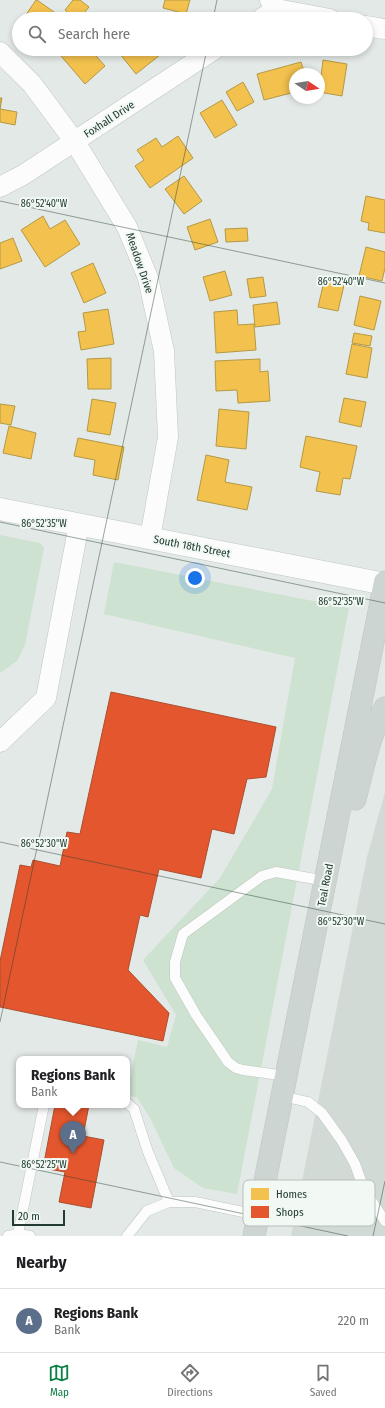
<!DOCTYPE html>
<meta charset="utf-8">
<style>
body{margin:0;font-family:"Fira Sans Condensed",sans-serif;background:#f6f6f6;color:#202124}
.compass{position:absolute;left:289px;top:68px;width:36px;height:36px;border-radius:50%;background:#fff;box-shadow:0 2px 6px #0003;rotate:102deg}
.scale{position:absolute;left:12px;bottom:10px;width:53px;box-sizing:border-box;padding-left:4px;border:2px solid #223c31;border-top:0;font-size:11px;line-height:14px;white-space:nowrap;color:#223c31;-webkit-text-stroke:3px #f2f8f4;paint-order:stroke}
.you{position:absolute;left:195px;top:578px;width:14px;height:14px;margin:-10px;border:3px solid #fff;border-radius:50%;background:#1a73e8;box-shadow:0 0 0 6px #1a73e833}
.badge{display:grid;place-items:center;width:26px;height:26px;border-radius:50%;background:#0b8043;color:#fff;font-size:13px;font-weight:700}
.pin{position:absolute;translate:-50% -33px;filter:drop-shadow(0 1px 2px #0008)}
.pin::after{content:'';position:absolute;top:21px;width:14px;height:12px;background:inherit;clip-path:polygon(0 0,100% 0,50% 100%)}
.popup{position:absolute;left:16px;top:1056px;width:114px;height:52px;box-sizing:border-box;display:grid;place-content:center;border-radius:8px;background:#fff;filter:drop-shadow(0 1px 3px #0005);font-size:13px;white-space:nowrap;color:#757577}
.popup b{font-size:15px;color:#202124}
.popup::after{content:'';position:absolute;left:50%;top:100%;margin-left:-8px;border:8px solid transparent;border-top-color:#fff}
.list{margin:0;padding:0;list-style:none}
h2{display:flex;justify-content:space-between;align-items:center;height:52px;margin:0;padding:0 16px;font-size:17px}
h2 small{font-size:13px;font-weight:400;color:#757577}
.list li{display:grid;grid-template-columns:26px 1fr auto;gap:12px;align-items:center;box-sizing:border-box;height:64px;padding:0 16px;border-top:1px solid #e0e0e0}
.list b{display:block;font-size:15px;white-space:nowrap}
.list p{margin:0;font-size:13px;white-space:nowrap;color:#757577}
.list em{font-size:13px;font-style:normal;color:#757577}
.icon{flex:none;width:22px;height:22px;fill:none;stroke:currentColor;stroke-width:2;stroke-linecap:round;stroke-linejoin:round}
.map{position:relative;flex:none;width:385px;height:1236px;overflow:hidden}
.search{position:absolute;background:#fff;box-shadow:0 2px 6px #0003;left:12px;right:12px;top:12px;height:44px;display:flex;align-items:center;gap:10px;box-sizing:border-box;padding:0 14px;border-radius:22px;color:#757577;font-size:15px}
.sheet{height:116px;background:#fff}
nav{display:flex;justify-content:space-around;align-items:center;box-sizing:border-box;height:56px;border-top:1px solid #e0e0e0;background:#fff;font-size:11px;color:#757577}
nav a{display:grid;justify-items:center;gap:2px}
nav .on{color:#0b8043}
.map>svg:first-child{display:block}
.built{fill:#d2dad5}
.green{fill:#cde2d0}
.homes{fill:#f2c14e;stroke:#b49945}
.shops{fill:#e4572e;stroke:#aa4f2f}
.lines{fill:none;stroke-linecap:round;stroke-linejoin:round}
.lane-casing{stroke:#c0c6c3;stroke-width:11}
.street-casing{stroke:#c0c6c3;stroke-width:21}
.secondary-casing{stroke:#bfc7c3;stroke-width:23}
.primary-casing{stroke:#bcc5c1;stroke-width:23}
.lane{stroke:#fbfcfb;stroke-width:10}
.street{stroke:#fbfcfb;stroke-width:20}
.secondary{stroke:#fbfcfb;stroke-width:22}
.primary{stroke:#cdd5d2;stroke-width:22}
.ticks{fill:none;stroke:#223c31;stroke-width:1;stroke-opacity:0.45}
.labels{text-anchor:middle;stroke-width:4;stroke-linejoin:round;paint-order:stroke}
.street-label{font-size:11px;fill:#223c31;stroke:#f2f8f4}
.key{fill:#f2f8f4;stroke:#b4c0ba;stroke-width:1}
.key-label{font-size:11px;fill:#223c31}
.ticks-label{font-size:10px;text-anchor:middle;fill:#223c31;stroke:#f2f8f4;stroke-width:4;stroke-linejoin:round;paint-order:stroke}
</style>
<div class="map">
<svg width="385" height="1236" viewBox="0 0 385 1236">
<rect width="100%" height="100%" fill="#e3e9e6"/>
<path class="built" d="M385,792V1236H291L367,857Z"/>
<g class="green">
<path d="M0,535L40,543L44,548L25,645L17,661L0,673Z"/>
<path d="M114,562L349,608L237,1194L203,1188L174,1168L150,1118L137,1097L127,1096V1093L138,1040L167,1047L176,1015L143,960L220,878L272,789L295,658L104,614Z"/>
</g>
<g class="homes">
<path d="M36,0H37L64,19H23Z"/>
<path d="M73,0H80L89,7L79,19H75L65,10Z"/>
<path d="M165,0H190L186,14L163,8Z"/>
<path d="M69,49H90L105,66L85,84L61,56Z"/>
<path d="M126,49H155L160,55L136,74L120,54Z"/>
<path d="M323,60L347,64L342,96L319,92Z"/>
<path d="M301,62L305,74H295V92L264,100L257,74Z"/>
<path d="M243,82L254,102L237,111L226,92Z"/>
<path d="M0,98H2L0,109L17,112L15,125L0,122Z"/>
<path d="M222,100L237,125L215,138L200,113Z"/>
<path d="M178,136L193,158L150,188L135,166L144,160L137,150L156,138L162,147Z"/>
<path d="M184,176L202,201L184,214L165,189Z"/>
<path d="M366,196L385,200V233L368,230L369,223L361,221Z"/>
<path d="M43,216L50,229L65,220L80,244L45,267L21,230Z"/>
<path d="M210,219L218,242L195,250L187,227Z"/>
<path d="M247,228L248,241L226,242L225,229Z"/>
<path d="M13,238L22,261L0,269V243Z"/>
<path d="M366,247L385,252V268L382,281L359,276Z"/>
<path d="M93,263L106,293L84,303L71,273Z"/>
<path d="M225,271L232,295L210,301L203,277Z"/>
<path d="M263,277L266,296L250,298L247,279Z"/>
<path d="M325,277L345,281L338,311L318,307Z"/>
<path d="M360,296L381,301L374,330L354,325Z"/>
<path d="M277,302L280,324L255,327L253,305Z"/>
<path d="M108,309L114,344L81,350L78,332L86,331L83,313Z"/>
<path d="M237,310L238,325L254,324L256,350L216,353L214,312Z"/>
<path d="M354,333L372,336L370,346L352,343Z"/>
<path d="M352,344L372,348L367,378L346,374Z"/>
<path d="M111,358V389H88L87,359Z"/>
<path d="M260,359V372L268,371L270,401L238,403L237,390L216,391L215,361Z"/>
<path d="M344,398L366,402L361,427L339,422Z"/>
<path d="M92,399L116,403L110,435L87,431Z"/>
<path d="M0,404L15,406L11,425L0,423Z"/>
<path d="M219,409L249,412L246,449L216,446Z"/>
<path d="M9,426L36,433L31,459L3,453Z"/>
<path d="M306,436L357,446L350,479L343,478L340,495L316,491L320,472L300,467Z"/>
<path d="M78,438L124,447L118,480L93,475L95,460L74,456Z"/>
<path d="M206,455L229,460L225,482L252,487L247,510L197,500Z"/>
</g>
<g class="shops">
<path d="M111,692L276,727L266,777L247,779L234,834L212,829L201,878L159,869L148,917L140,915L128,970L169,1013L163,1041L0,1007V961L20,865L31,867L33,860L60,866L67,832L80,834Z"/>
<path d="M55,1105H89L83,1136L104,1140L91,1208L59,1202L65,1172L43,1168Z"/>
</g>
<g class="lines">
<g class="lane-casing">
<g id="lane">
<path d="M286,1076L243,1070L236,1068L228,1062L196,1015L175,978V962L183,934L262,876L276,872L326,881"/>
<path d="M282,1096L308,1102L322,1113L342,1141L355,1164L361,1181L369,1197L385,1221"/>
<path d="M127,1103L134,1109L148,1152L169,1202"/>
<path d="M18,1234L44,1105"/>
<path d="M8,1236L18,1234L30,1236"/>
<path d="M127,1236L147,1211L169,1202H195L258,1215"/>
</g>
</g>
<g class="street-casing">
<g id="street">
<path d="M270,0L276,9L330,19"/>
<path d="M261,19L276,9"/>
<path d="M366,26L385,29"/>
<path d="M0,52L32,84L75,142L127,227L148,278L164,351L168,437L150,538"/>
<path d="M0,187L23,175L215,49"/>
<path d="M0,742L46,698L79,524"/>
</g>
</g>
<g class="secondary-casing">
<path id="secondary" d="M0,509L385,584"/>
</g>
<g class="primary-casing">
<g id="primary">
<path d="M355,799C362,773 370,730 385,708"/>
<path d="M254,1236L385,582"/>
</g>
</g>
<use href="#lane" class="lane"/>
<use href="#street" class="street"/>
<use href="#secondary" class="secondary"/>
<use href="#primary" class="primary"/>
</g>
<path class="ticks" d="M213,19L217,0M0,201L385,283M0,522L385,603M0,842L385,924M0,1022L207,49M0,1162L348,1236M373,1236L385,1181"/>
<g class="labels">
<g class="street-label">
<text transform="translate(109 119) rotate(-33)" y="4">Foxhall Drive</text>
<text transform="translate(140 263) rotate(71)" y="4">Meadow Drive</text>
<text transform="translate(192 546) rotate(11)" y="4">South 18th Street</text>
<text transform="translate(325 885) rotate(-79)" y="4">Teal Road</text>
</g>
</g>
<rect x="243" y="1180" width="132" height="46" rx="6" class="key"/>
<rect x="251" y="1188" width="18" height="12" fill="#f2c14e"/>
<rect x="251" y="1206" width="18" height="12" fill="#e4572e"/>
<g class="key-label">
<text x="276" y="1198">Homes</text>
<text x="276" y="1216">Shops</text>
</g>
<g class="ticks-label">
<text x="44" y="207">86°52'40"W</text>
<text x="341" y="285">86°52'40"W</text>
<text x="44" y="527">86°52'35"W</text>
<text x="341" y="605">86°52'35"W</text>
<text x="44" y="847">86°52'30"W</text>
<text x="341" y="925">86°52'30"W</text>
<text x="44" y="1168">86°52'25"W</text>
</g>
</svg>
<svg class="compass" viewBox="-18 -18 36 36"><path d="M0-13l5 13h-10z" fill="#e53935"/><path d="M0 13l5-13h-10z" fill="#757577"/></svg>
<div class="scale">20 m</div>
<div class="you"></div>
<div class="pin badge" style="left:73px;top:1154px;background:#5c6f8a">A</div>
<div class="popup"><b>Regions Bank</b>Bank</div>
<div class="search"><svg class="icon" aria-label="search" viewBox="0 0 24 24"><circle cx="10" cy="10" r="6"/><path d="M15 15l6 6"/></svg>Search here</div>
</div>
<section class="sheet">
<h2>Nearby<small></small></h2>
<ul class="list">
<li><span class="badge" style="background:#5c6f8a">A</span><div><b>Regions Bank</b><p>Bank</p></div><em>220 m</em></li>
</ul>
</section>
<nav>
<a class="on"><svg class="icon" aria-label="map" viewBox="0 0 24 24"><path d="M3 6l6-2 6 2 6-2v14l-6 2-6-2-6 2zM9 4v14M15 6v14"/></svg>Map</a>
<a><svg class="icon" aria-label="directions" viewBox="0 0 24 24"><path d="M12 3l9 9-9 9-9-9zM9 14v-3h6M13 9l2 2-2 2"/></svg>Directions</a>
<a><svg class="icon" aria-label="saved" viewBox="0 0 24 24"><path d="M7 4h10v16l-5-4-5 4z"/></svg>Saved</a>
</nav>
